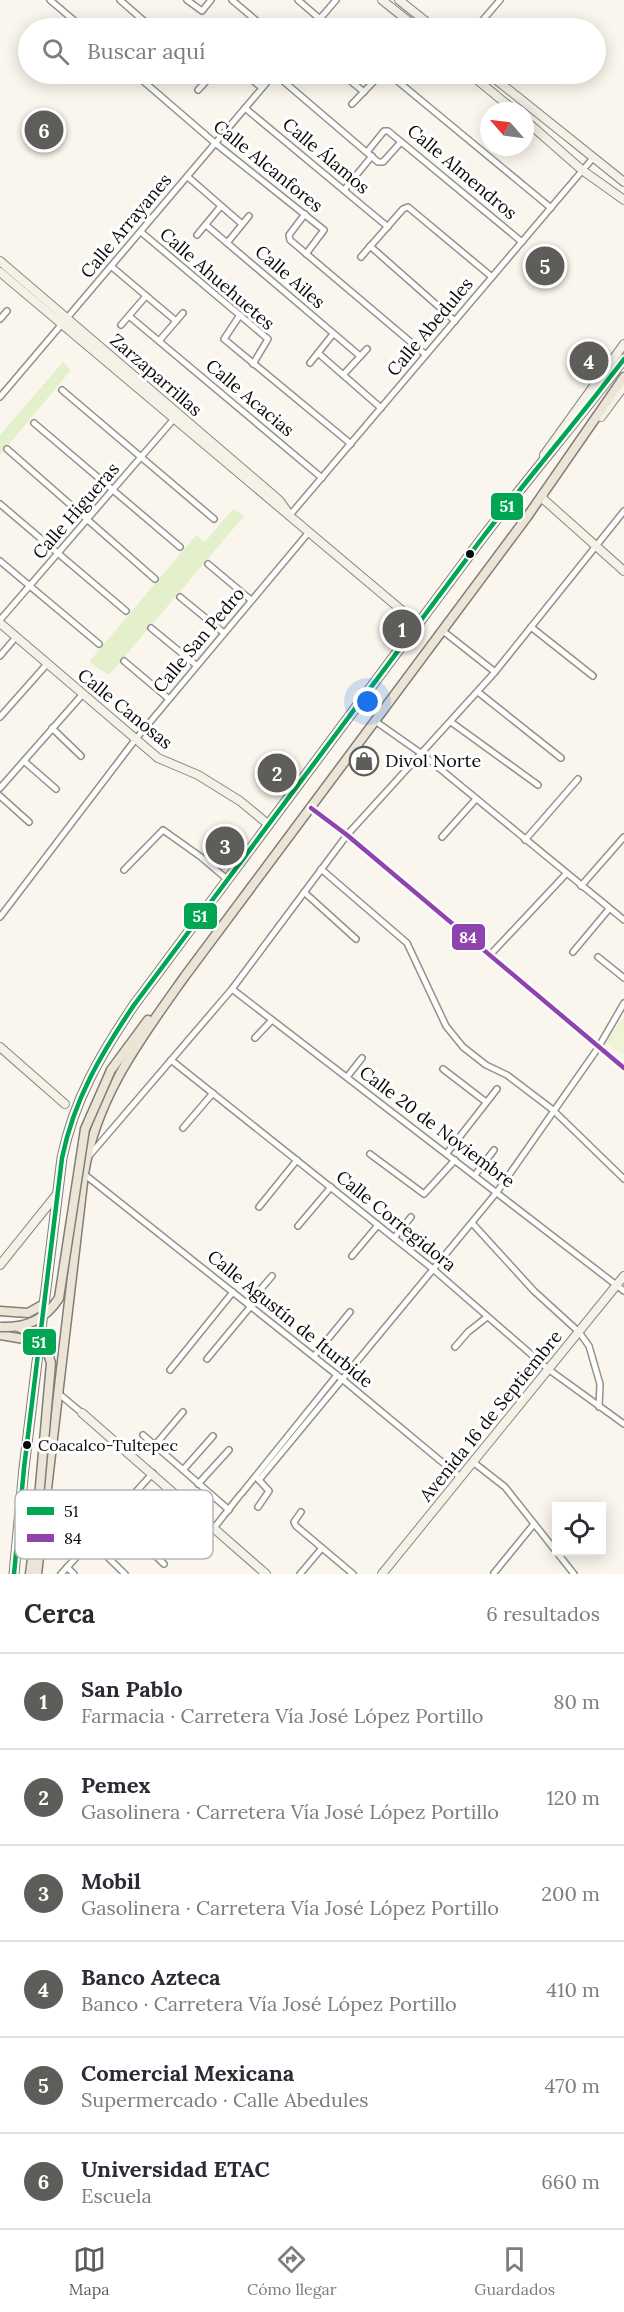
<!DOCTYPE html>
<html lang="es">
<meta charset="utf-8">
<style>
body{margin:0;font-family:Lora,serif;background:#f2f2f3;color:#2b2b33}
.controls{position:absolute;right:18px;bottom:18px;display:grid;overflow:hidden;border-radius:0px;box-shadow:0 3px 15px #0003}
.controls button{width:54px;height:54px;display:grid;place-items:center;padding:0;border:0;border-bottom:2px solid #e1e1e2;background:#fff;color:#2b2b33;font:30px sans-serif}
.compass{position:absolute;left:480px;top:102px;width:54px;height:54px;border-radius:50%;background:#fff;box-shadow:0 3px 15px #0003;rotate:298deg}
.you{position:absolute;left:368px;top:702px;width:21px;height:21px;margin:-15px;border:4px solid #fff;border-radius:50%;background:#1a73e8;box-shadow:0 0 0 9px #1a73e833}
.badge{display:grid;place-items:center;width:39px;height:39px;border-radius:50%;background:#5f5d5a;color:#fff;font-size:20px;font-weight:700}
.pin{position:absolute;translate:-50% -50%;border:3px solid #fff;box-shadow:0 2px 6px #0006}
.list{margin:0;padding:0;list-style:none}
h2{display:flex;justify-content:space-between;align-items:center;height:78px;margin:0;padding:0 24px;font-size:26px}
h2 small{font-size:20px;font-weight:400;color:#7c7c81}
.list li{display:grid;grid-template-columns:39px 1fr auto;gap:18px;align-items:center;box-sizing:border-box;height:96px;padding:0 24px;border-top:2px solid #e1e1e2}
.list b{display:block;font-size:22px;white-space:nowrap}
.list p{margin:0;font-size:20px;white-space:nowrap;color:#7c7c81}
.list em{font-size:20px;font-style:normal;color:#7c7c81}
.icon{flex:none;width:33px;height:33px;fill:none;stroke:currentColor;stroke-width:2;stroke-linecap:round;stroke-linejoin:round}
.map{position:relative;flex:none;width:624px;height:1574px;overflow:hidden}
.search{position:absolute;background:#fff;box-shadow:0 3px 15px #0003;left:18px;right:18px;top:18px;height:66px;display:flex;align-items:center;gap:15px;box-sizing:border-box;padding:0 21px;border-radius:33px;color:#7c7c81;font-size:22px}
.sheet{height:654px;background:#fff}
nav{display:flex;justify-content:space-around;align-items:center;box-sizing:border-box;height:84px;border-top:2px solid #e1e1e2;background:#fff;font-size:16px;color:#7c7c81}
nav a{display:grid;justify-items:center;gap:3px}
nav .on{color:#5f5d5a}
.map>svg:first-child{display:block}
.green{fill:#e4f0cb}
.pitch{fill:#eef4d5}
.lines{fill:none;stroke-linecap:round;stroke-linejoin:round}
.street-casing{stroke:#93918d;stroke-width:8}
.secondary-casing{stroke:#898783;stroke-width:10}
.primary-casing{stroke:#807e7a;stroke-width:11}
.street{stroke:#fefefc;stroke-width:5}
.secondary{stroke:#f4f2e7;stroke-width:8}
.primary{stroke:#ece5d6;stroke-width:8}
.primary-bridge-casing{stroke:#807e7a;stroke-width:11;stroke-linecap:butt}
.primary-bridge{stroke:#ece5d6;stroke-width:8}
.bus-1-casing{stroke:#fff;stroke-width:9}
.bus-2-casing{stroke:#fff;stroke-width:9}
.bus-1{stroke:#00a651;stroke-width:4.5}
.bus-2{stroke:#8e44ad;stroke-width:4.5}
.bus-dot{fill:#0b0b0b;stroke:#fff;stroke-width:2}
.labels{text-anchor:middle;stroke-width:6;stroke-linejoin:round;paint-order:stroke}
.bus-label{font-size:16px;fill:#0b0b0b;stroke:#fff;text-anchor:start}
.street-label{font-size:18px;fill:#0b0b0b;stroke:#fff}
.poi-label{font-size:18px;fill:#0b0b0b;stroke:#fff;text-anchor:start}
.key{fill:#fff;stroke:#b6b6b6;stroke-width:1.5}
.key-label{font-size:16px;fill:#0b0b0b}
.line-badge{stroke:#fff;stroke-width:2}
.badge-label{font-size:16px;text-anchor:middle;font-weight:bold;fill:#fff}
</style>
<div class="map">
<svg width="624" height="1574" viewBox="0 0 624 1574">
<rect width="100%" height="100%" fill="#faf6ed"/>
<g class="green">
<path d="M63,362L71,370L0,455V435Z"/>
<path d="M233,509L244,516L109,675L89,662L196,535L205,542Z"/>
</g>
<path class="pitch" d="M624,1016V1056L605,1041Z"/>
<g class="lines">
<g class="street-casing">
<g id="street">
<path d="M50,0L83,28"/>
<path d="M120,0L152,28"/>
<path d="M187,0L202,11L211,0"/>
<path d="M232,0L265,28"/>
<path d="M298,0L320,19"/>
<path d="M312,28L336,0"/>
<path d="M476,28L500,0"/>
<path d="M135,74L215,143L324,230L306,254"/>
<path d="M245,74L262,88"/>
<path d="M275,74L378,162H383L401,142"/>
<path d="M342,74L364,92"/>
<path d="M389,74L551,208"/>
<path d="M198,90L213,74"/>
<path d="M352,104L381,74"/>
<path d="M245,108L388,227"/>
<path d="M367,152L384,131H388L522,242"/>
<path d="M188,177L242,224"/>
<path d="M344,190L372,156"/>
<path d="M305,214L289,235L290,240L426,355"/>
<path d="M206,225L360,356"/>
<path d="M141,232L268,339L253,364"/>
<path d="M197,235L221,206"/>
<path d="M227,243L249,216"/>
<path d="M370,246L455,321"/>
<path d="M361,257L403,209L408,207L492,277"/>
<path d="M112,267L176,321"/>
<path d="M240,315L224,339L351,444"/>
<path d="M129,316L322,478"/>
<path d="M0,319L7,311"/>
<path d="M121,325L146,296"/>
<path d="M159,341L183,313"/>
<path d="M318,353L381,408"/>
<path d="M310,363L333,334"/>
<path d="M343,375L367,349"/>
<path d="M62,390L214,519"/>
<path d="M0,397L274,74"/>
<path d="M34,423L180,547"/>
<path d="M7,449L155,579"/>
<path d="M0,504L126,611"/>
<path d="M290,515L593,158"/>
<path d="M0,561L99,644"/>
<path d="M208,564L251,600"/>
<path d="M180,597L224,633"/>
<path d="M0,620L173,420"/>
<path d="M531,627L593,676"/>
<path d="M151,628L196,665"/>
<path d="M443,631L495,672"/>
<path d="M0,656L16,637"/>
<path d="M124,661L169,699"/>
<path d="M478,692L561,758"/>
<path d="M0,717L47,664"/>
<path d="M375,721L422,754L624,920"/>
<path d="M451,722L538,785"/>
<path d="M52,728L81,756"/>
<path d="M24,761L56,789"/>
<path d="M0,788L82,695"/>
<path d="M0,796L29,822"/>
<path d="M311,808L347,835L624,1068"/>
<path d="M442,837L476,799"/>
<path d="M525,840L578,779"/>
<path d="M321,869L407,943L446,1026L463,1047L486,1065L507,1075L553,1110L624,1179"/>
<path d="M124,870L163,830L201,857L228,880"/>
<path d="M581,886L624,837"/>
<path d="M304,892L356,939"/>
<path d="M0,917L135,740L309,532"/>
<path d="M573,952L609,909"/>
<path d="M490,955L566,874"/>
<path d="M598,957L624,978"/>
<path d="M232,989L624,1291"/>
<path d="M255,1038L272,1020"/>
<path d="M171,1060L433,1269L548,1369L624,1424"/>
<path d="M443,1069L486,1102"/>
<path d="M347,1077L362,1058"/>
<path d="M183,1128L213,1093"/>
<path d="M447,1153L497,1089"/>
<path d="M370,1154L424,1194L455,1160"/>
<path d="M89,1156L232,989L347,835L495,672L624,511"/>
<path d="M84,1174L342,1379L460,1477"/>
<path d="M475,1175L494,1150"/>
<path d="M259,1207L297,1160"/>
<path d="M472,1223L534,1291L579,1332L589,1346L600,1384L599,1407"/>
<path d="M298,1226L331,1187"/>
<path d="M394,1238L411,1217"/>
<path d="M352,1256L378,1225"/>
<path d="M248,1304L272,1276"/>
<path d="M455,1347L468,1332L487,1317"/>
<path d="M314,1356L350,1312"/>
<path d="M207,1359L251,1306"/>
<path d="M170,1370L233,1292"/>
<path d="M58,1393L82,1413"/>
<path d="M143,1435L229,1510"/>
<path d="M155,1445L183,1412"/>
<path d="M473,1462L505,1487L574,1574"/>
<path d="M183,1470L213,1436"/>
<path d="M259,1480L497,1192L598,1048L624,1003"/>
<path d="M198,1484L229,1450"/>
<path d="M137,1491L189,1539"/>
<path d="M242,1493L337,1375"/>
<path d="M258,1507L269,1491L258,1479"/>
<path d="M301,1512L294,1522L296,1526L353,1574"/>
<path d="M114,1516L164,1564"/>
<path d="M214,1528L240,1495"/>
<path d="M91,1541L125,1574"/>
<path d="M67,1567L74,1574"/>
<path d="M494,1573L534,1524"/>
<path d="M61,1574L153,1473"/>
<path d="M300,1574L322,1548"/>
</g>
</g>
<g class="secondary-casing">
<g id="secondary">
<path d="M382,0L417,28"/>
<path d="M399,0L434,28"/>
<path d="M470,74L515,111"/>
<path d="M489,74L624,182"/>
<path d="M525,120L582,170L624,200"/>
<path d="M0,261L279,500L287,511"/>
<path d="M0,272L418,624"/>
<path d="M601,417L624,386"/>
<path d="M544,455L624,344"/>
<path d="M543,494L541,497L624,571"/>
<path d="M0,623L158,758L198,775L240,801L269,825"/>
<path d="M0,1047L65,1104"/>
<path d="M0,1265L57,1194"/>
<path d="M82,1413L266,1574"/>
<path d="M382,1574L624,1276"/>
</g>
</g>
<g class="primary-casing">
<g id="primary">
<path d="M111,1070L148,1020"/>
<path d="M0,1311L28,1313L44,1304"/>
<path d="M0,1335L24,1339L38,1354"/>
<path d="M14,1574L24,1468L62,1158C74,1099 101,1054 134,1005L480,541C527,479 577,421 624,359"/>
<path d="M30,1574L37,1520"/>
<path d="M37,1574L84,1174C96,1097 141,1038 185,976L527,517L624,377"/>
</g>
</g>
<use href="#street" class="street"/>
<use href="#secondary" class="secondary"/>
<use href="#primary" class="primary"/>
<g class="primary-bridge-casing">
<g id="primary-bridge">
<path d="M0,1327C26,1328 45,1320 59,1298L85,1129L111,1070"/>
<path d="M18,1327C36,1334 46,1344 51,1363L37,1520"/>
</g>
</g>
<use href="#primary-bridge" class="primary-bridge"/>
<g class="bus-1-casing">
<path id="bus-1" d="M14,1574L24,1468L62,1158C74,1099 101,1054 134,1005L480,541C527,479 577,421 624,359"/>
</g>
<g class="bus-2-casing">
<path id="bus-2" d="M311,808L347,835L624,1068"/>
</g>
<use href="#bus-1" class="bus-1"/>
<use href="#bus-2" class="bus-2"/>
</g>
<defs>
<g id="shop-ring" transform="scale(1.5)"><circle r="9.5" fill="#fff" stroke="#5f5d5a" stroke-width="1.5"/><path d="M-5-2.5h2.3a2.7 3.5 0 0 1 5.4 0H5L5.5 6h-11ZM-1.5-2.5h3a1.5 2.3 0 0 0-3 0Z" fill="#5f5d5a"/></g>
</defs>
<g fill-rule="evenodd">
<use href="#shop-ring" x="364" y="761"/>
</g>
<g class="bus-dot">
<circle cx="470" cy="554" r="5"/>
<circle cx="27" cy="1445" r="5"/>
</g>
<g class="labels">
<g class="bus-label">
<text x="38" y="1451">Coacalco-Tultepec</text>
</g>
<g class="street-label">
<text transform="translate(326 156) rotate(40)" y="6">Calle Álamos</text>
<text transform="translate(268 166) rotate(39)" y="6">Calle Alcanfores</text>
<text transform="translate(462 172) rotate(40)" y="6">Calle Almendros</text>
<text transform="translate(126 226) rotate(-50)" y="6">Calle Arrayanes</text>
<text transform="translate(290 277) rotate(41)" y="6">Calle Ailes</text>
<text transform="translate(217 279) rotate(41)" y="6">Calle Ahuehuetes</text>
<text transform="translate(430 327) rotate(-50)" y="6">Calle Abedules</text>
<text transform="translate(156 375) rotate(41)" y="6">Zarzaparrillas</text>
<text transform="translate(250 398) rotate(40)" y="6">Calle Acacias</text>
<text transform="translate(76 511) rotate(-49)" y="6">Calle Higueras</text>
<text transform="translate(199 640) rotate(-50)" y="6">Calle San Pedro</text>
<text transform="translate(125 709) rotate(39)" y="6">Calle Canosas</text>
<text transform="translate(437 1127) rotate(37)" y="6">Calle 20 de Noviembre</text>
<text transform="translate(396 1221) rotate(39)" y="6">Calle Corregidora</text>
<text transform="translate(290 1319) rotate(39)" y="6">Calle Agustín de Iturbide</text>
<text transform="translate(491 1416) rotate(-51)" y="6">Avenida 16 de Septiembre</text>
</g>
<g class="poi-label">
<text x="385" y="767">Divol Norte</text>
</g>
</g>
<rect x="15" y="1490" width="198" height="69" rx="9" class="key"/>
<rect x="27" y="1507" width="27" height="8" fill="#00a651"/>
<rect x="27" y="1534" width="27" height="8" fill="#8e44ad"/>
<g class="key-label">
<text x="64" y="1517">51</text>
<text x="64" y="1544">84</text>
</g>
<g class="line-badge">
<rect x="490" y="492" width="34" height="29" rx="6" fill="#00a651"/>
<rect x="183" y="902" width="35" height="28" rx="6" fill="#00a651"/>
<rect x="451" y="923" width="35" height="28" rx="6" fill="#8e44ad"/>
<rect x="22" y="1328" width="35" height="28" rx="6" fill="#00a651"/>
</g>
<g class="badge-label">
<text x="507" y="512">51</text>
<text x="200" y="922">51</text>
<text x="468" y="943">84</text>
<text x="39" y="1348">51</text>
</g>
</svg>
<div class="controls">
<button><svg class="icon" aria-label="locate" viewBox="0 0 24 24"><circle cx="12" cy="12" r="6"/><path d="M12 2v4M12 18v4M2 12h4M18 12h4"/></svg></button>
</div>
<svg class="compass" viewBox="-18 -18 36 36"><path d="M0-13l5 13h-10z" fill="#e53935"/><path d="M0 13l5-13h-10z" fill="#7c7c81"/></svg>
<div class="you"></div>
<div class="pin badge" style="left:402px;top:629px">1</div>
<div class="pin badge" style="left:277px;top:773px">2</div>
<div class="pin badge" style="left:225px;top:846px">3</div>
<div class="pin badge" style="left:589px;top:361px">4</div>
<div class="pin badge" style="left:545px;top:266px">5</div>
<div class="pin badge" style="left:44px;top:130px">6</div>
<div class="search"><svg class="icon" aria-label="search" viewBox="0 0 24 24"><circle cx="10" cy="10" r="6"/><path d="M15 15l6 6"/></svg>Buscar aquí</div>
</div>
<section class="sheet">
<h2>Cerca<small>6 resultados</small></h2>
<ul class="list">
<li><span class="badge">1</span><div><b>San Pablo</b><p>Farmacia · Carretera Vía José López Portillo</p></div><em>80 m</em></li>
<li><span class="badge">2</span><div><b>Pemex</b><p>Gasolinera · Carretera Vía José López Portillo</p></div><em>120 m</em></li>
<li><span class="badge">3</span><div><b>Mobil</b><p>Gasolinera · Carretera Vía José López Portillo</p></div><em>200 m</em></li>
<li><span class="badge">4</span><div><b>Banco Azteca</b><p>Banco · Carretera Vía José López Portillo</p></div><em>410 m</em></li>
<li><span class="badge">5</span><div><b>Comercial Mexicana</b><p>Supermercado · Calle Abedules</p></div><em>470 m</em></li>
<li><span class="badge">6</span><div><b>Universidad ETAC</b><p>Escuela</p></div><em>660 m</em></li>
</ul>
</section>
<nav>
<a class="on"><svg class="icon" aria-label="map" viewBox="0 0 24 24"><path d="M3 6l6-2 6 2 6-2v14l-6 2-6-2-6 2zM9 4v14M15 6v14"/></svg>Mapa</a>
<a><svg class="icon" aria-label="directions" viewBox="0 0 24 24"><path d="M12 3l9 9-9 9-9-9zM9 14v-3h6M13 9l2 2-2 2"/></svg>Cómo llegar</a>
<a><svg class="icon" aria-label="saved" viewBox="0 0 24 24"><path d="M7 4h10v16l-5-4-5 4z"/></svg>Guardados</a>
</nav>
